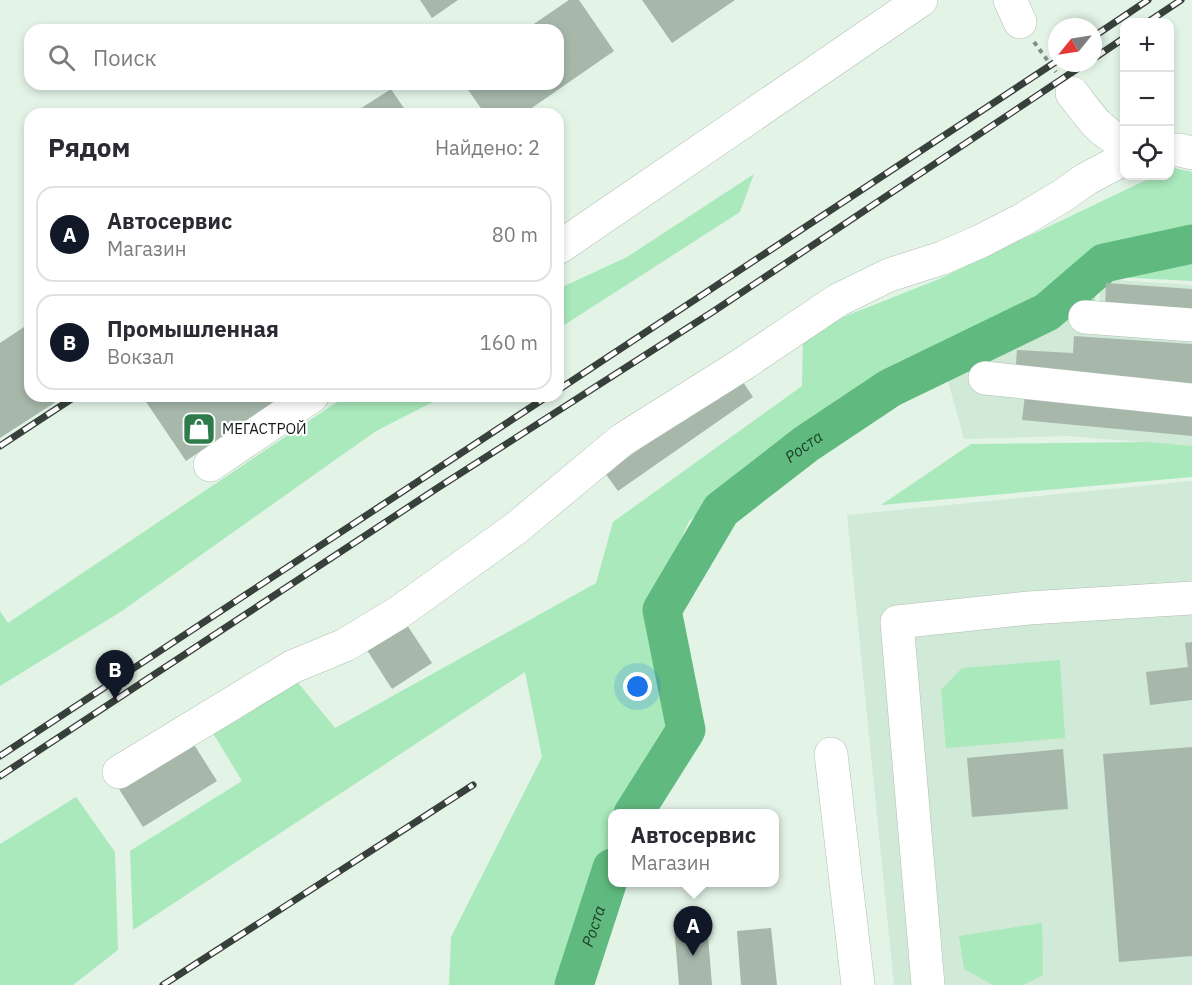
<!DOCTYPE html>
<html lang="ru">
<meta charset="utf-8">
<style>
body{margin:0;font-family:"IBM Plex Sans",sans-serif;background:#f2f2f3;color:#2b2b33}
.controls{position:absolute;right:18px;top:18px;display:grid;overflow:hidden;border-radius:12px;box-shadow:0 3px 9px #0003}
.controls button{width:54px;height:54px;display:grid;place-items:center;padding:0;border:0;border-bottom:2px solid #e1e1e2;background:#fff;color:#2b2b33;font:30px sans-serif}
.compass{position:absolute;left:1048px;top:18px;width:54px;height:54px;border-radius:50%;background:#fff;box-shadow:0 3px 9px #0003;rotate:240deg}
.you{position:absolute;left:638px;top:687px;width:21px;height:21px;margin:-15px;border:4px solid #fff;border-radius:50%;background:#1a73e8;box-shadow:0 0 0 9px #1a73e833}
.badge{display:grid;place-items:center;width:39px;height:39px;border-radius:50%;background:#111827;color:#fff;font-size:20px;font-weight:700}
.pin{position:absolute;translate:-50% -50px;filter:drop-shadow(0 2px 3px #0008)}
.pin::after{content:'';position:absolute;top:32px;width:21px;height:18px;background:inherit;clip-path:polygon(0 0,100% 0,50% 100%)}
.popup{position:absolute;left:608px;top:809px;width:171px;height:78px;box-sizing:border-box;display:grid;place-content:center;border-radius:12px;background:#fff;filter:drop-shadow(0 2px 4px #0005);font-size:20px;white-space:nowrap;color:#7c7c81}
.popup b{font-size:22px;color:#2b2b33}
.popup::after{content:'';position:absolute;left:50%;top:100%;margin-left:-12px;border:12px solid transparent;border-top-color:#fff}
.list{margin:0;padding:0;list-style:none}
h2{display:flex;justify-content:space-between;align-items:center;height:78px;margin:0;padding:0 24px;font-size:26px}
h2 small{font-size:20px;font-weight:400;color:#7c7c81}
.list li{display:grid;grid-template-columns:39px 1fr auto;gap:18px;align-items:center;box-sizing:border-box;height:96px;margin:0 12px 12px;padding:0 12px;border:2px solid #e1e1e2;border-radius:18px}
.list b{display:block;font-size:22px;white-space:nowrap}
.list p{margin:0;font-size:20px;white-space:nowrap;color:#7c7c81}
.list em{font-size:20px;font-style:normal;color:#7c7c81}
.icon{flex:none;width:33px;height:33px;fill:none;stroke:currentColor;stroke-width:2;stroke-linecap:round;stroke-linejoin:round}
.map{position:relative;flex:none;width:1192px;height:985px;overflow:hidden}
.search{position:absolute;background:#fff;box-shadow:0 3px 9px #0003;left:24px;top:24px;width:540px;height:66px;display:flex;align-items:center;gap:15px;box-sizing:border-box;padding:0 21px;border-radius:18px;color:#7c7c81;font-size:22px}
.panel{position:absolute;background:#fff;box-shadow:0 3px 9px #0003;left:24px;top:108px;width:540px;height:294px;border-radius:18px}
.map>svg:first-child{display:block}
.built{fill:#d1e9d7}
.green{fill:#a9e9bc}
.lines{fill:none;stroke-linecap:round;stroke-linejoin:round}
.river{stroke:#60ba7f;stroke-width:39}
.building{fill:#a7b8ab}
.minor-casing{stroke:#afbfb3;stroke-width:34}
.path{stroke:#838f86;stroke-width:4;stroke-dasharray:4.5 4.5;stroke-linecap:butt}
.minor{stroke:#fff;stroke-width:33}
.rail-casing{stroke:#38403b;stroke-width:7}
.rail{stroke:#fff;stroke-width:4.5;stroke-dasharray:14;stroke-linecap:butt}
.labels{text-anchor:middle;stroke-width:4.5;stroke-linejoin:round;paint-order:stroke}
.poi-label{font-size:15px;fill:#131915;stroke:#fff;text-anchor:start}
.water-label{font-size:16px;font-style:italic;fill:#1c4229;stroke:#fff}
</style>
<div class="map">
<svg width="1192" height="985" viewBox="0 0 1192 985">
<rect width="100%" height="100%" fill="#e3f4e7"/>
<g class="built">
<path d="M1101,279L1192,285V446L1068,436L964,439L946,374L1099,305Z"/>
<path d="M1192,481V985H894L847,515Z"/>
</g>
<g class="green">
<path d="M1174,168L1192,172V281L1097,276L1095,301L940,370L866,416L787,448L689,521L649,612L674,727L624,813L612,814V846L574,985H449L451,937L542,757L525,672L133,930L130,851L242,781L211,730L295,679L335,728L596,583L613,522L802,386L803,333L939,279L1144,181L1157,176H1170V170Z"/>
<path d="M754,174L740,212L558,329V289L627,257Z"/>
<path d="M346,396H445L376,431L122,611L0,686V611L8,623Z"/>
<path d="M1149,442L1192,446V477L881,505L971,444Z"/>
<path d="M1060,660L1065,738L946,748L941,690L962,668Z"/>
<path d="M76,797L115,852L118,950L73,985H0V844Z"/>
<path d="M1042,923L1043,975L1023,985H993L964,969L959,936Z"/>
</g>
<g class="lines">
<g class="river">
<path id="s1" d="M633,814L686,730L662,610L721,510L806,444L890,388L1047,312L1104,263L1192,244"/>
<path id="s2" d="M574,985L612,868"/>
</g>
</g>
<g class="building">
<path d="M420,0H458L432,18Z"/>
<path d="M569,0H579L614,51L523,114H485L464,84H558V30H525Z"/>
<path d="M642,0H735L672,43Z"/>
<path d="M391,89L408,114H352Z"/>
<path d="M1106,283L1192,289V314L1105,308Z"/>
<path d="M30,323V396H65L0,438V343Z"/>
<path d="M1074,336L1192,344V390L1015,379L1017,350L1073,353Z"/>
<path d="M741,379L753,397L618,491L605,473Z"/>
<path d="M1025,395L1192,411V436L1022,420Z"/>
<path d="M142,396H282L186,461Z"/>
<path d="M405,622L432,663L392,689L365,647Z"/>
<path d="M1192,642V700L1150,705L1146,672L1188,667L1185,643Z"/>
<path d="M193,743L217,781L143,827L119,789Z"/>
<path d="M1192,747V956L1119,962L1103,754Z"/>
<path d="M1063,749L1068,809L972,817L967,758Z"/>
<path d="M707,924L712,985H679L674,926Z"/>
<path d="M771,928L777,985H741L737,931Z"/>
</g>
<g class="lines">
<g class="minor-casing">
<g id="minor">
<path d="M1010,0L1020,22"/>
<path d="M1072,93C1087,112 1100,134 1124,142"/>
<path d="M1170,150H1180L1192,153"/>
<path d="M558,248L921,0"/>
<path d="M1085,317L1192,325"/>
<path d="M985,378L1192,400"/>
<path d="M210,465L312,396"/>
<path d="M831,754L858,985"/>
<path d="M119,772L292,667L345,645L398,613L515,529L622,440L746,362L838,300L889,275L942,258L981,241L1022,220L1062,196L1086,179L1124,159"/>
<path d="M928,985L897,622L1029,608L1192,598"/>
</g>
</g>
<path class="path" d="M1034,42L1056,72"/>
<use href="#minor" class="minor"/>
<g class="rail-casing">
<g id="rail">
<path d="M1148,22L1181,0"/>
<path d="M1093,37L1148,0"/>
<path d="M1093,59L1124,38"/>
<path d="M558,390L1057,61"/>
<path d="M0,446L76,396"/>
<path d="M0,756L548,396"/>
<path d="M0,776L439,487L714,311L1086,63"/>
<path d="M163,985L473,785"/>
</g>
</g>
<use href="#rail" class="rail"/>
</g>
<defs>
<g id="shop-square" transform="scale(1.725)"><rect x="-9" y="-9" width="18" height="18" rx="4" fill="#2d7b4b" stroke="#fff"/><path d="M-5-2.5h2.3a2.7 3.5 0 0 1 5.4 0H5L5.5 6h-11ZM-1.5-2.5h3a1.5 2.3 0 0 0-3 0Z" fill="#fff"/></g>
</defs>
<g fill-rule="evenodd">
<use href="#shop-square" x="199" y="429"/>
</g>
<g class="labels">
<g class="poi-label">
<text x="222" y="434">МЕГАСТРОЙ</text>
</g>
<g class="water-label">
<text dy="6" stroke="none"><textPath href="#s1" startOffset="442">Роста</textPath></text>
<text dy="6" stroke="none"><textPath href="#s2" startOffset="62">Роста</textPath></text>
</g>
</g>
</svg>
<div class="controls">
<button>+</button>
<button>−</button>
<button><svg class="icon" aria-label="locate" viewBox="0 0 24 24"><circle cx="12" cy="12" r="6"/><path d="M12 2v4M12 18v4M2 12h4M18 12h4"/></svg></button>
</div>
<svg class="compass" viewBox="-18 -18 36 36"><path d="M0-13l5 13h-10z" fill="#e53935"/><path d="M0 13l5-13h-10z" fill="#7c7c81"/></svg>
<div class="you"></div>
<div class="pin badge" style="left:693px;top:956px">A</div>
<div class="popup"><b>Автосервис</b>Магазин</div>
<div class="pin badge" style="left:115px;top:700px">B</div>
<div class="search"><svg class="icon" aria-label="search" viewBox="0 0 24 24"><circle cx="10" cy="10" r="6"/><path d="M15 15l6 6"/></svg>Поиск</div>
<section class="panel">
<h2>Рядом<small>Найдено: 2</small></h2>
<ul class="list">
<li><span class="badge">A</span><div><b>Автосервис</b><p>Магазин</p></div><em>80 m</em></li>
<li><span class="badge">B</span><div><b>Промышленная</b><p>Вокзал</p></div><em>160 m</em></li>
</ul>
</section>
</div>
